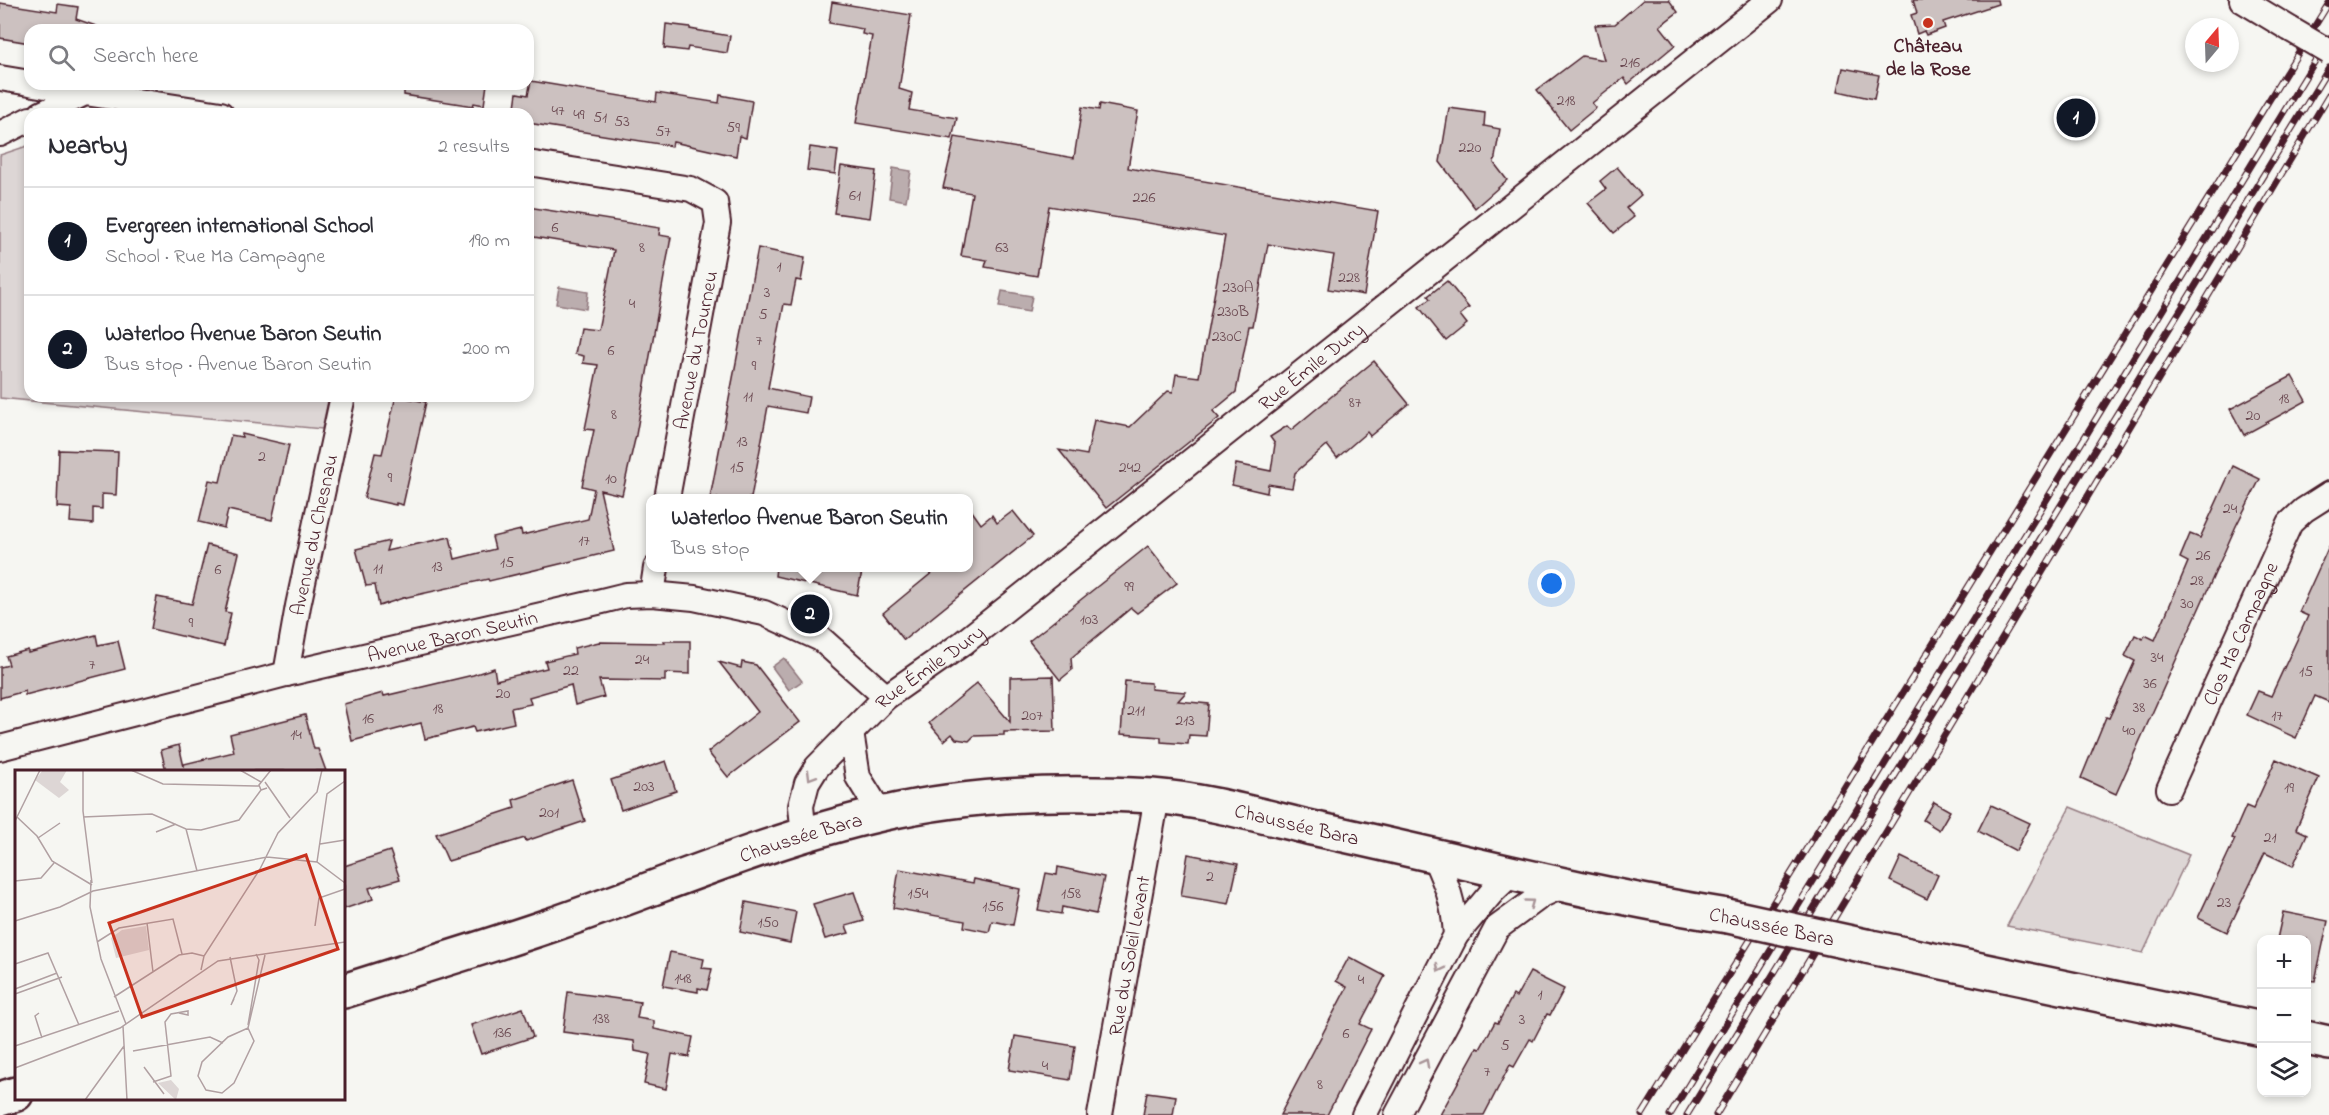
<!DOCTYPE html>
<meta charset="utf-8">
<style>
body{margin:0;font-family:"Indie Flower",sans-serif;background:#f2f2f3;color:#2b2b33}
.controls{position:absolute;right:18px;bottom:18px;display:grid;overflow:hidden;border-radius:12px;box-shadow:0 3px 9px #0003}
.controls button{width:54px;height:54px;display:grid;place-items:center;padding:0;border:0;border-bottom:2px solid #e1e1e2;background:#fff;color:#2b2b33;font:30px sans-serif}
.compass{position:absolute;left:2185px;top:18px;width:54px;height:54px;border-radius:50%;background:#fff;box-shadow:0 3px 9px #0003;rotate:19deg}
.you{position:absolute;left:1552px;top:584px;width:21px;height:21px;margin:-15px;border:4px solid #fff;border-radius:50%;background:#1a73e8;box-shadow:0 0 0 9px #1a73e833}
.badge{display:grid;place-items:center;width:39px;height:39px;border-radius:50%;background:#111827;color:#fff;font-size:20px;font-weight:700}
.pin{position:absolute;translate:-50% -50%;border:3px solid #fff;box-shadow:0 2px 6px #0006}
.popup{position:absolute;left:646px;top:494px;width:327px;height:78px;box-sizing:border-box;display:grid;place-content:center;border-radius:12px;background:#fff;filter:drop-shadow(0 2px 4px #0005);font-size:20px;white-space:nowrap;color:#7c7c81}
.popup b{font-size:22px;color:#2b2b33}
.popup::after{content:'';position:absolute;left:50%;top:100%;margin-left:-12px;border:12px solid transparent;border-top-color:#fff}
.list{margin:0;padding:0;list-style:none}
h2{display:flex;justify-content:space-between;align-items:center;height:78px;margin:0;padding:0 24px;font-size:26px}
h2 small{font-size:20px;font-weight:400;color:#7c7c81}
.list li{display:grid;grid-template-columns:39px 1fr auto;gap:18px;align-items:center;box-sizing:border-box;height:108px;padding:0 24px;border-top:2px solid #e1e1e2}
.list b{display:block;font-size:22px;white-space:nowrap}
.list p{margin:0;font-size:20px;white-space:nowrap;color:#7c7c81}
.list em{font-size:20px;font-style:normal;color:#7c7c81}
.icon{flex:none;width:33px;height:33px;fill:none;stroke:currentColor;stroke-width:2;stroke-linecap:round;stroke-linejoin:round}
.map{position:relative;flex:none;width:2329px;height:1115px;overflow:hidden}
.search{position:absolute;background:#fff;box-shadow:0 3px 9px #0003;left:24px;top:24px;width:510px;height:66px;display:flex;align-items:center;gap:15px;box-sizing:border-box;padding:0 21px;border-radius:18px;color:#7c7c81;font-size:22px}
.panel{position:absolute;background:#fff;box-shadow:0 3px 9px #0003;left:24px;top:108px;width:510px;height:294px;border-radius:18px}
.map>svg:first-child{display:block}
.green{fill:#ddd6d5;stroke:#947a80;stroke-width:1.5}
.water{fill:#bbadae;stroke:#8e747a;stroke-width:1.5}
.building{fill:#ccc1c0;stroke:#4a1f2b;stroke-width:1.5}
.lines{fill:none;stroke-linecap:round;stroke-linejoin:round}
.street-casing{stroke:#4a1f2b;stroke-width:28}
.secondary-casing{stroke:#4a1f2b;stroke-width:38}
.street{stroke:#f6f6f2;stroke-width:24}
.secondary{stroke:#f6f6f2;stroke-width:33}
.rail-casing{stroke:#4a1f2b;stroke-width:7}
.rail{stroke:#f6f6f2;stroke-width:4.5;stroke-dasharray:14;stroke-linecap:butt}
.street-bridge-casing{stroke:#4a1f2b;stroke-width:28;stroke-linecap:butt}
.secondary-bridge-casing{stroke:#4a1f2b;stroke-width:38;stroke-linecap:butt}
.street-bridge{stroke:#f6f6f2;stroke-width:24}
.secondary-bridge{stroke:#f6f6f2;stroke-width:33}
.oneway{stroke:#a99598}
.poi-dot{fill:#c8321e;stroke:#f6f6f2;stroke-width:2}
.labels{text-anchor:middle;stroke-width:4.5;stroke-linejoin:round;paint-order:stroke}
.number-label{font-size:16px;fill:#6a4850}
.poi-label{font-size:20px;font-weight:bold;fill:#4a1f2b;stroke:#f6f6f2}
.street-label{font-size:20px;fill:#4a1f2b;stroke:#f6f6f2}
.inset-road{fill:none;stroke:#b1a0a2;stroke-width:1.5}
.view{fill:#c8321e;fill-opacity:0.15;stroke:#c8321e;stroke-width:3}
.inset-edge{fill:none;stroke:#4a1f2b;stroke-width:3}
</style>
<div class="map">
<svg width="2329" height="1115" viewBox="0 0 2329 1115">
<rect width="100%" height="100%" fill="#f6f6f2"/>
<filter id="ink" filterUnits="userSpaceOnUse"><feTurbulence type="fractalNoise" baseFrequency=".0167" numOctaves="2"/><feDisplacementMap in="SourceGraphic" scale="12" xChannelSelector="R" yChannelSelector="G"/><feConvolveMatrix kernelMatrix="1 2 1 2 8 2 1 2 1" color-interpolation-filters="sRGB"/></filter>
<g filter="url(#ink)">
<g class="green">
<path d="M30,145V396H329L322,429L0,398V155Z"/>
<path d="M2070,807L2189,855L2143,953L2007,926Z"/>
</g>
<g class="water">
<path d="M893,168L911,171L906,201L889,198Z"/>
<path d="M559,287L588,292L586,309L556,304Z"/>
<path d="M1002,291L1032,296L1029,312L999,307Z"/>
<path d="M784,658L802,681L789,690L772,667Z"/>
</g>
<g class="building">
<path d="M1643,0H1669L1678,12L1660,26L1675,45L1628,84L1624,78L1592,103L1596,108L1569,130L1537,90L1582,56L1604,60L1595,25L1615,24Z"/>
<path d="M1913,0H1997L1998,4L1943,22L1945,28L1926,35L1924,31L1917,34L1911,15L1917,13Z"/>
<path d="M832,2L911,15L899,89L912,93L909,110L957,118L952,139L856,123L872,36L862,34L863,29L829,23Z"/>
<path d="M0,3L57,12L58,4L78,7L76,19L99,27V30H30V43L0,38Z"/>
<path d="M666,24L690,27V29L730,36L727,53L688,47L687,51L664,48Z"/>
<path d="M1843,68L1879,75L1874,99L1838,91Z"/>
<path d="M531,81L656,102L657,93L719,103L720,95L752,101L746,138L739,136L736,156L673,142L672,146L528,123V114H514L517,93L528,95Z"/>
<path d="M404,84H487L484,105L474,103L473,106L404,95Z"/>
<path d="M1100,104L1138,111L1128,168L1378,211L1364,295L1328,289L1334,255L1268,244L1253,326H1249L1236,392L1213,411L1219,418L1106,508L1059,450L1087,455L1094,420L1130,427L1168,391L1173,392L1176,374L1199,377L1225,236L1049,206L1037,276L985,267L987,260L961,256L972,193L943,188L955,137L1074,158L1082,107L1099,110Z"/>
<path d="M1449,108L1485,113L1484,126L1500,129L1494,163L1507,180L1475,208L1440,162Z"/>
<path d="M810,147L838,151L835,174L807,170Z"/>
<path d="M841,166L876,171L870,218L834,213Z"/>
<path d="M1617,167L1641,195L1626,208L1634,217L1614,233L1588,203L1606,189L1600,181Z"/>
<path d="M528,207L660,228L659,235L671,237L636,435L622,495L600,490L614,551L489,581L488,579L403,598L379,606L375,585L366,586L356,549L389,541L386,551L450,537L455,559L495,549L492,537L521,530L522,535L588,519L594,489L582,486L594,430L585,429L598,365L583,363L584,356L575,354L580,328L598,330L614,250L528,236Z"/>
<path d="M758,248L805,258L801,281L796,280L791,305L784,304L768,388L809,397L806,413L768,406L751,498H710Z"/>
<path d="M1447,281L1469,308L1460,315L1467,324L1446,341L1419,307L1430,299L1428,296Z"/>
<path d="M1374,361L1409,404L1370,436L1367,432L1337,458L1327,445L1295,473L1292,488L1268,484L1267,493L1232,485L1236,464L1271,471L1275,444L1270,437L1287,426L1291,430Z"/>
<path d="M2292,376L2306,401L2244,435L2230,409Z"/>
<path d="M396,396L426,402L403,505L396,503V505L364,498L375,453L382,454Z"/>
<path d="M242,434L289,445L272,520L228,510L224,528L199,522L209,480L220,482L231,435L242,437Z"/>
<path d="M59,450L118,452L116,495L102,494V509L93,508V524L70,522L71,508L57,507Z"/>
<path d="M2233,466L2260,479L2236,526L2116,794L2081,778L2106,717L2109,718L2135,661L2125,656L2135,635L2143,639L2145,635L2155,640L2188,562L2180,558L2190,534L2200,538Z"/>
<path d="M969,507L981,524L992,515L997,523L1013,511L1033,536L904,640L883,613L939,567H969Z"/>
<path d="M207,545L239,553L225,612L231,613L224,646L151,629L157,597L192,604Z"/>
<path d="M1148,546L1177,583L1137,613L1131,608L1071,658L1072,670L1060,680L1029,641Z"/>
<path d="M2329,546V702L2315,696L2296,738L2247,715L2258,691L2271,696L2308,616L2299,612Z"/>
<path d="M776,567H863L857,595L775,576Z"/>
<path d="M96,635L98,645L118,641L125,669L25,695V691L0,698V667L9,665L6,656L28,650V653Z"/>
<path d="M664,641H690V674L665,673V681L599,680L604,697L575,705L571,685L529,697L531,704L511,708L514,723L475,732L473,727L425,739L421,723L352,741L344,704L383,693L384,696L473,675L494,668L496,680L547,668L545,661L575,654L574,648L599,642L665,643Z"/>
<path d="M719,662L741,668L742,662L756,665L800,722L728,777L708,752L758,712Z"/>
<path d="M1053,676L1055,731L1004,732V735L974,736L969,741L956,739L952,734L944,741L929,723L977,683L1010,722V677Z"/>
<path d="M1125,681L1151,683V689L1186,692L1178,701L1209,704L1206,736L1189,735L1188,744L1161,742V737L1121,734Z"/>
<path d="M305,715L314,749H318L326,771H166L161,750L179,745L184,767V764L234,752L230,734Z"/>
<path d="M2276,759L2319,778L2296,829L2307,834L2293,866L2265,853L2227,932L2198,918L2235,839L2232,838L2246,806L2253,809Z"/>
<path d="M666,761L676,791L621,810L611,780Z"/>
<path d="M572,780L585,821L526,841L525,838L448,861L436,834L515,808L513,800Z"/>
<path d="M1934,802L1950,811L1939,830L1923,820Z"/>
<path d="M1991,805L2030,823L2016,851L1978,831Z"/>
<path d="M390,851L400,879L369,888L373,899L344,909V866Z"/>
<path d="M1188,854L1238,864L1229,904L1181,896Z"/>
<path d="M1901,857L1938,875L1927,899L1890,881Z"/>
<path d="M1058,867L1104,877L1096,914L1062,907L1061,914L1038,910L1046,873L1057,875Z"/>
<path d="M899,869L973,883L974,879L1020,889L1013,925L992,921L989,932L964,927L965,921L893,908Z"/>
<path d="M854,892L864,921L846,926L849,933L825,939L813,904Z"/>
<path d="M746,902L796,912L790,943L740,932Z"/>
<path d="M2283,912L2328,921L2315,981L2307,980V939H2277Z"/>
<path d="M670,952L704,959L702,968L712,969L707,990L698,988V992L663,986Z"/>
<path d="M1349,957L1385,976L1360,1024L1371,1029L1327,1115H1280L1347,987L1336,981Z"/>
<path d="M1530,972L1564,989L1550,1015L1547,1014L1533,1041L1530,1039L1514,1067L1510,1065L1484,1115H1440L1477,1048L1480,1049L1495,1022L1498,1023L1513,995L1516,997Z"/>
<path d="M568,992L640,1002L637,1018L654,1021V1029L693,1037L689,1057L672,1054L666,1089L644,1084L650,1054L635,1051L634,1041L563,1032Z"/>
<path d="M523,1008L533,1037L481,1054L471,1025Z"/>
<path d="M1015,1036L1075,1046L1070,1080L1009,1070Z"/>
<path d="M1147,1092L1176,1096L1173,1115H1143Z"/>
</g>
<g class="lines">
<g class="street-casing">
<g id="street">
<path d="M2242,0L2290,29"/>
<path d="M0,78L30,83"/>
<path d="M34,84L85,93"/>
<path d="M41,114L85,93L221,114"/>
<path d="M0,134L30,119"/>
<path d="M528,163L691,189L715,202L718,223L667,498"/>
<path d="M652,594L656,568"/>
<path id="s1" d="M286,674L298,606L343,396"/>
<path d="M851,732L858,777L881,814"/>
<path id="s2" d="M0,748L286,674L602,601L626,595L652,594L694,598L764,613L821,639L886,697"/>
<path id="s3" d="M2169,789L2290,523L2304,510L2329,494"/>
<path id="s4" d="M804,836L801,806L807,783L817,767L886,697L963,643L1770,0"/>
<path d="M1456,935L1493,891L1512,873"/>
<path id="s5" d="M1100,1115L1157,797"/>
<path d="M1364,1115L1456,935C1454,902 1447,885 1433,854"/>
<path d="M1397,1115L1497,928L1542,895L1564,885"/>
</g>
</g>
<g class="secondary-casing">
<g id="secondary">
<path d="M1866,946L2262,1029"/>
<path id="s6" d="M344,991C412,969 481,949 548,926C659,888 767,840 881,814C969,793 1063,791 1152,796C1207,800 1268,818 1321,830C1456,859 1591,895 1728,916"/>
<path d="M2306,1038L2329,1043"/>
<path d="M0,1099L16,1094"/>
</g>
</g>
<use href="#street" class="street"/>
<use href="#secondary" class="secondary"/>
<g class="rail-casing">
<g id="rail">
<path d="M1642,1115L2329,3"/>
<path d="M1670,1115L2329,38"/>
<path d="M1687,1115L2329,68"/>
<path d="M1716,1115L2329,95"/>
</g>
</g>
<use href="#rail" class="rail"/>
<g class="street-bridge-casing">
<path id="street-bridge" d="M2290,29L2329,52"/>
</g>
<g class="secondary-bridge-casing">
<path id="secondary-bridge" d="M1728,916L1866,946"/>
</g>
<use href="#street-bridge" class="street-bridge"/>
<use href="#secondary-bridge" class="secondary-bridge"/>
</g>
<defs><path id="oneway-chevron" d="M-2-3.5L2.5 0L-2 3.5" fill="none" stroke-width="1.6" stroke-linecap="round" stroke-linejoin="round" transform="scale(1.5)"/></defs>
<g class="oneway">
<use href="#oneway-chevron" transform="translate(811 776) rotate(121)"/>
<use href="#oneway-chevron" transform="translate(1530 903) rotate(-36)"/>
<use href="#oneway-chevron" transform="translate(1440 968) rotate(117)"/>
<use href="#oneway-chevron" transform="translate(1425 1063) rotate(-62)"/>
</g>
</g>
<circle class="poi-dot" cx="1928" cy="23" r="6"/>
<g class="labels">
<g class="number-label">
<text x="1630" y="67">216</text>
<text x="1566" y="105">218</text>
<text x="558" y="115">47</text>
<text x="579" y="119">49</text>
<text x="600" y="122">51</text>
<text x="622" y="126">53</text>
<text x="733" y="132">59</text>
<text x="663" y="136">57</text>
<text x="1470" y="152">220</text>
<text x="855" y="200">61</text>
<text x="1144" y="202">226</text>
<text x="555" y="232">6</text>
<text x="642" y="252">8</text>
<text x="1002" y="252">63</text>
<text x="779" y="271">1</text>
<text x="1349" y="282">228</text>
<text x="1238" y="292">230A</text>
<text x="767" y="297">3</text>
<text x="632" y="308">4</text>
<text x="1233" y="316">230B</text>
<text x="763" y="319">5</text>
<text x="1227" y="341">230C</text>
<text x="759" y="345">7</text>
<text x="611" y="355">6</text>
<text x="754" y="370">9</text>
<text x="748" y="401">11</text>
<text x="2284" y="403">18</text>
<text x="1355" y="407">87</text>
<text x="614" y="419">8</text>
<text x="2253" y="420">20</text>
<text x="742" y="446">13</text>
<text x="262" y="461">2</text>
<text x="737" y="472">15</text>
<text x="1130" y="472">242</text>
<text x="390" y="482">9</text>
<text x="611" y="483">10</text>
<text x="2230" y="513">24</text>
<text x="584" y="545">17</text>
<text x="2203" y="560">26</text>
<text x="507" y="567">15</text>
<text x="437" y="571">13</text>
<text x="378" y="573">11</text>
<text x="218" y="574">6</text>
<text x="2197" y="585">28</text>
<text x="1129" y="591">99</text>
<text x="2187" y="608">30</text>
<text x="1089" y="624">103</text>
<text x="191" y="627">9</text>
<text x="2157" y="662">34</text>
<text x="642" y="664">24</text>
<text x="92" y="669">7</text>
<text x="571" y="675">22</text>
<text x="2306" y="676">15</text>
<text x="2150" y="688">36</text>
<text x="503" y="698">20</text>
<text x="2139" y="712">38</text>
<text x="438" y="713">18</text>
<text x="1136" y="715">211</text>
<text x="1032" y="720">207</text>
<text x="2277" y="720">17</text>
<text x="368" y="723">16</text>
<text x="1185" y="725">213</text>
<text x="2129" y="735">40</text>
<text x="296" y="739">14</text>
<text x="644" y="791">203</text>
<text x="2289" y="792">19</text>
<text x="549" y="817">201</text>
<text x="2270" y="842">21</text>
<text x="1210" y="881">2</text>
<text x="918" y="898">154</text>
<text x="1071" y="898">158</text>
<text x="2224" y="907">23</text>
<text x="993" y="911">156</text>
<text x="768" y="927">150</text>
<text x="683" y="983">148</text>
<text x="1361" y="984">4</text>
<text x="1540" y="999">1</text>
<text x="601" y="1023">138</text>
<text x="1522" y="1024">3</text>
<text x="502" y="1037">136</text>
<text x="1346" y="1038">6</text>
<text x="1505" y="1050">5</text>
<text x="1045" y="1070">4</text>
<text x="1487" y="1076">7</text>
<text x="1320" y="1089">8</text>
</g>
<g class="poi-label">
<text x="1928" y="52">Château<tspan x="1928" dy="23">de la Rose</tspan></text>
</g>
<g class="street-label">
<text transform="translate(695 350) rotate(-79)" y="7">Avenue du Tourneu</text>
<text dy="7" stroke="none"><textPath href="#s4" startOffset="710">Rue Émile Dury</textPath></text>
<text dy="7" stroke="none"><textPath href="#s1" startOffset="142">Avenue du Chesnau</textPath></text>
<text dy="7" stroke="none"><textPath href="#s3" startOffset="171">Clos Ma Campagne</textPath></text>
<text dy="7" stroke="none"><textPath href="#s2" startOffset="466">Avenue Baron Seutin</textPath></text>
<text dy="7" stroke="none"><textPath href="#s4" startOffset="224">Rue Émile Dury</textPath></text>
<text dy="7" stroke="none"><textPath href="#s6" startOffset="986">Chaussée Bara</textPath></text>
<text dy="7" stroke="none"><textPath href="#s6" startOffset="482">Chaussée Bara</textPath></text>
<text transform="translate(1772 926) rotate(12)" y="7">Chaussée Bara</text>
<text dy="7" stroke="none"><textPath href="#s5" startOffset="162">Rue du Soleil Levant</textPath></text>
</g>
</g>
<g transform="translate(15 770)">
<rect width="330" height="330" fill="#f6f6f2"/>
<path d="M28,0H52L45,12L54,20L44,28L20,10ZM131,156L134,180L101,188L96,168L107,160ZM156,310L164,319L161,330L143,313Z" fill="#ddd6d5"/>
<path class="inset-road" d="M68,0V41L77,113M116,0L148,14L244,16M225,0L246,12M250,12L275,48M252,18L246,20L244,15L256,0M2,47L22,66L37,91L77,115M68,47L137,44L171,59L186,60L224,50L246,20M0,51L25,0M171,59L182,101M141,62L161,54M23,68L45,53M305,74L330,70M302,92L312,24L330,11M76,110L75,137L86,189L111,254M0,111L26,108L39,93M0,151L45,137L78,121L252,87L302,92L330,113M132,153L138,202M300,156L304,128L330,119M82,172L104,158L158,149L167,184M215,187L222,221L216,235L219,229M0,194L33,183L64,255M186,200L189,186L245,99L263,63L302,22L307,0M0,219L42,203M0,224L47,207M99,227L164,185L177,183L189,186M24,243L20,246L27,268M233,255L244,190L241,184M108,256L112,330M233,258L239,271L219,313L207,323L191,320L183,306L187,292L213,267ZM233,258L250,185M0,276L104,241M118,281L195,267L208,273M129,297L149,324M0,298L105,258L203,191L330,172M138,312L156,306L150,252L156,244L173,241V245L164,243M70,330L109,276"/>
<path class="view" d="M291,85L323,179L127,247L94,153Z"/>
<rect width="330" height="330" class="inset-edge"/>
</g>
</svg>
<div class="controls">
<button>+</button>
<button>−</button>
<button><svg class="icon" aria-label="layers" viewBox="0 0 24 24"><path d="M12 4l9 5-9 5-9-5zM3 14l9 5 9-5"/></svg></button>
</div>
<svg class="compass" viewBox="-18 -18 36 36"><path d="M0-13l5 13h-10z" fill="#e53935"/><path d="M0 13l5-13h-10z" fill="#7c7c81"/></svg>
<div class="you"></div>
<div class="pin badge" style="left:2076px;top:118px">1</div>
<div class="pin badge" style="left:810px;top:614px">2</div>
<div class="popup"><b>Waterloo Avenue Baron Seutin</b>Bus stop</div>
<div class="search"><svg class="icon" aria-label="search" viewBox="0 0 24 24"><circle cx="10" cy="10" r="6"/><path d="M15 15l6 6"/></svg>Search here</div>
<section class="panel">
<h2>Nearby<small>2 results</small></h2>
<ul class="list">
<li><span class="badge">1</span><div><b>Evergreen international School</b><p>School · Rue Ma Campagne</p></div><em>190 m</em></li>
<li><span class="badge">2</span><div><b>Waterloo Avenue Baron Seutin</b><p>Bus stop · Avenue Baron Seutin</p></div><em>200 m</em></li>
</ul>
</section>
</div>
